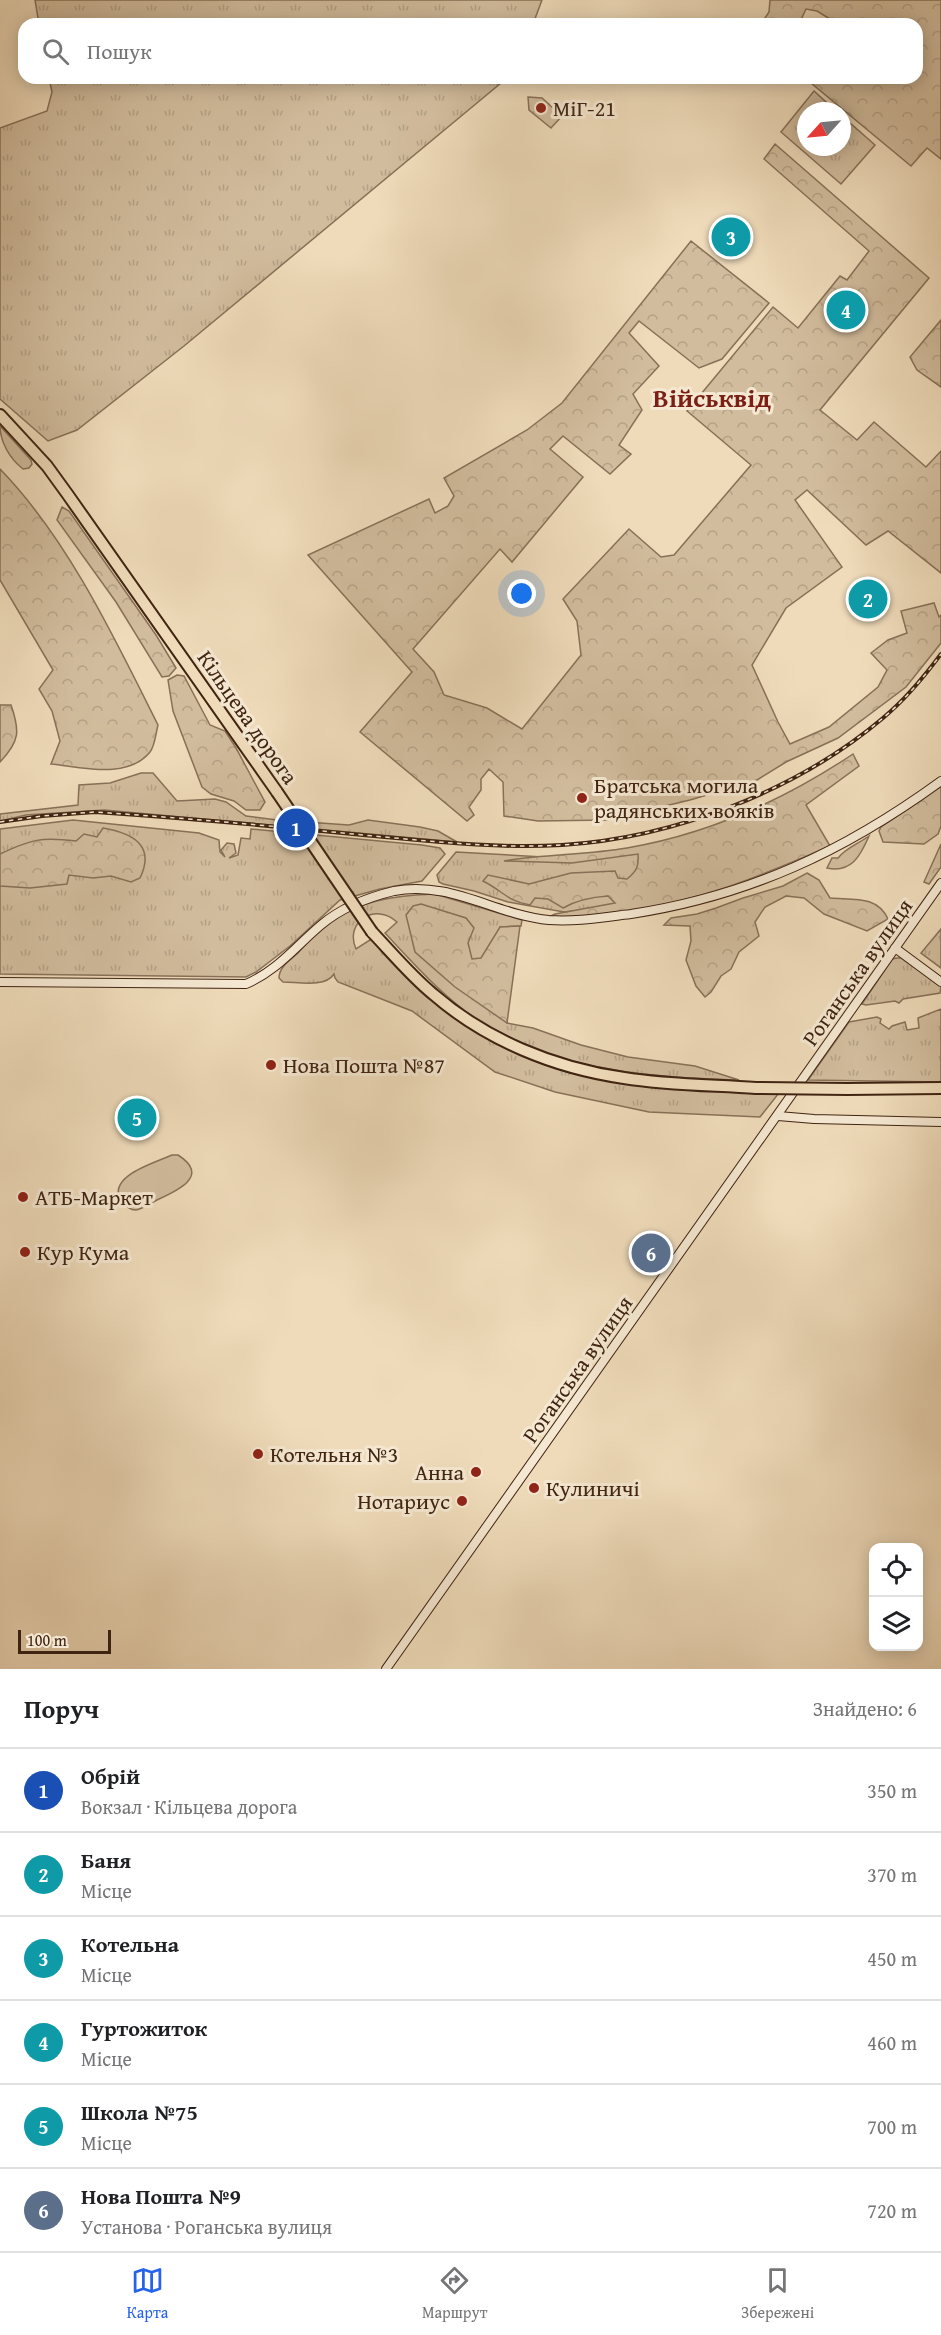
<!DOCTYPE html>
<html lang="uk">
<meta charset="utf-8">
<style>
body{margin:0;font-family:"Gentium Book Plus",serif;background:#f2f2f2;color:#202124}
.controls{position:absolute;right:18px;bottom:18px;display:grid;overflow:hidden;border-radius:12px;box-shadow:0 3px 15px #0003}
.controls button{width:54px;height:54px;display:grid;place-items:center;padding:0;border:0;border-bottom:2px solid #e0e0e0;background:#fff;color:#202124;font:30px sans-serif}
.compass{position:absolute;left:797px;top:102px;width:54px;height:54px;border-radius:50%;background:#fff;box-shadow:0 3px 15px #0003;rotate:243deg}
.scale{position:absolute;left:18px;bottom:15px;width:93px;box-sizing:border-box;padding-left:6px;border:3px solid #402412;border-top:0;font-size:16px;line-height:21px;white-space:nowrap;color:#402412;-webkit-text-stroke:4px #f5e8d2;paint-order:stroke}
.you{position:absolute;left:522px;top:594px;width:21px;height:21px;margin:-15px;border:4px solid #fff;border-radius:50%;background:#1a73e8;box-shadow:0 0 0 9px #1a73e833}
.badge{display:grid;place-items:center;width:39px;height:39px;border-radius:50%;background:#2563eb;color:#fff;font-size:20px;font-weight:700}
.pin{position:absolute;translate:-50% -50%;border:3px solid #fff;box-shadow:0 2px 6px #0006}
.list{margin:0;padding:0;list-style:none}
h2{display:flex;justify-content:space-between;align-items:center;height:78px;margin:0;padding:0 24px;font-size:26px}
h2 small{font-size:20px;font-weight:400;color:#757577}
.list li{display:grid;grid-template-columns:39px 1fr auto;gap:18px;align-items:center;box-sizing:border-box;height:84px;padding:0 24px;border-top:2px solid #e0e0e0}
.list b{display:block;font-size:22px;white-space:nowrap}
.list p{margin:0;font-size:20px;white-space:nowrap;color:#757577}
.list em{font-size:20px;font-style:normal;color:#757577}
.icon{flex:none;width:33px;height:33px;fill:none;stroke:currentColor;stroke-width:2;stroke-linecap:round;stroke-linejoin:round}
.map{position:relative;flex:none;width:941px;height:1669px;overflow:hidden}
.search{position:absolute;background:#fff;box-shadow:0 3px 15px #0003;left:18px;right:18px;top:18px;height:66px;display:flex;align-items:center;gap:15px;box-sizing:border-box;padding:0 21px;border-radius:18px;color:#757577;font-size:22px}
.sheet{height:582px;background:#fff}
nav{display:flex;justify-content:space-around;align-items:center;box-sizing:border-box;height:84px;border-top:2px solid #e0e0e0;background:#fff;font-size:16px;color:#757577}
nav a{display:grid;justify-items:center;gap:3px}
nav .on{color:#2563eb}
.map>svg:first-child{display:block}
.grass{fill:url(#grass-tufts);stroke:#887058;stroke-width:1.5}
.forest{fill:url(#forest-crowns);stroke:#887058;stroke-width:1.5}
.pitch{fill:#d1bc9d;stroke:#887058;stroke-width:1.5}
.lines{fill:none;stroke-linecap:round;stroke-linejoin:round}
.secondary-casing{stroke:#402412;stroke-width:10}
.highway-casing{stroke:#402412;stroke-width:14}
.secondary{stroke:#f5e8d2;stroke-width:8}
.highway{stroke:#efdbba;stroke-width:10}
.rail-casing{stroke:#402412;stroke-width:4}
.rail{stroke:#f5e8d2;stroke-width:1.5;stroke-dasharray:4.5;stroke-linecap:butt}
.highway-bridge-casing{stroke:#402412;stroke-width:14;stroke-linecap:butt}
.highway-bridge{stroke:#efdbba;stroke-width:10}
.poi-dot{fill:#8f2418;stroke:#f5e8d2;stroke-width:2}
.labels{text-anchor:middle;stroke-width:6;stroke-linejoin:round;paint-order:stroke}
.poi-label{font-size:22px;fill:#402412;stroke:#f5e8d2;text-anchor:start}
.street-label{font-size:22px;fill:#402412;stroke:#f5e8d2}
.quarter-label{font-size:26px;font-weight:bold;fill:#7a1f14;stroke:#f5e8d2}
</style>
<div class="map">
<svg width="941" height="1669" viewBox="0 0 941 1669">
<defs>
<pattern id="grass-tufts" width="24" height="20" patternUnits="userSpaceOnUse" patternTransform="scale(1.5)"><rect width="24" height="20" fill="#d1bc9d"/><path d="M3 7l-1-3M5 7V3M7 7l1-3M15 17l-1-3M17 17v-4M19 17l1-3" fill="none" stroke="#b4a186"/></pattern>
<pattern id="forest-crowns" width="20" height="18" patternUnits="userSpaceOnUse" patternTransform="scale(1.5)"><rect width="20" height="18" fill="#d1bc9d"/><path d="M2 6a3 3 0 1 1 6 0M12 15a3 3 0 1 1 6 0" fill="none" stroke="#b4a186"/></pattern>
</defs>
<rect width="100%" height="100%" fill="#efdbba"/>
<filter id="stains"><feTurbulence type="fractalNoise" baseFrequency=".00333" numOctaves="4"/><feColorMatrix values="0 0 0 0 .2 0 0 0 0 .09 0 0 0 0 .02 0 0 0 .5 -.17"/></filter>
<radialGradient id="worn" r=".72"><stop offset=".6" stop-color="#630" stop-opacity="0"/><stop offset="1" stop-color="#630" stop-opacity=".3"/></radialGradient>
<g class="grass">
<path d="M35,0H542L533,24H39Z"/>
<path d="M49,78H507L184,346L77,430L48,441L0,399V128L47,111L52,92Z"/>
<path d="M814,91L836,111H806V147H842V116L875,145L841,184L781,132Z"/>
<path d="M528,97L542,98L562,116L551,128L529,110Z"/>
<path d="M0,426L31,460L32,464L29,468L23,469C10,459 0,442 0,426Z"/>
<path d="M141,773H153L177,801L215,799L226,802L246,816L277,820L349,825L368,820L420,827L438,831L457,842L104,810L26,815L0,821V814L78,805L79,785L110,783Z"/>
<path d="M73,820L199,833L219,840L220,852L225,857L221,850L227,843L234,844L236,853L229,858L238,855L241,838L250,839L251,829L422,845L440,848L445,854L422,881L380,889L340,900L290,946L256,972L246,977L0,974V829Z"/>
<path d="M456,852L561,858L639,854L681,879L611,907L564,912L508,902L474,891L443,884L439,882L437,875Z"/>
<path d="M435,894L522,920L521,926L500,927L507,1023L533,1028L581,1045L628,1057L695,1066L739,1080C651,1077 559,1072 482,1023C445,999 415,965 385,933L397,922C375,902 344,922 356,949L373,938L503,1046L531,1059L626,1084L779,1093L760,1117L649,1112L555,1092L495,1072L412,1011L338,982L335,978L334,974C325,988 298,982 283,982L279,978C279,967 290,960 298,953C306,944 314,933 324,926C355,901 396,895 435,894Z"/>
<path d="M941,929V968L921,953Z"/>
<path d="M897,958H901L941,986L940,993L903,999L899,1003L895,1001L866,1005L862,1004L892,959Z"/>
<path d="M941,1009V1082L808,1080L849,1022L877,1017L881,1019L880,1023L889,1029L892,1026L905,1022L907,1030L919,1028L918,1018Z"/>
</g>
<g class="forest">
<path d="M770,0H941V159L927,148L911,166L805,78H917V24H838L817,11L806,9L799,24H761L769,12Z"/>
<path d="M775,144L929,278L820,410L857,440L874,422L926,467L941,451V573L888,531L866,545L807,490L795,500L842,567L786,608L752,665L778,722L790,744L829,727L878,687L887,670L871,653L888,640L907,633L901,611L934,603L939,617L941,615V643L906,687L838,738L786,762L757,780L690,800L607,820L538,821L504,816L503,782L489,769L481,779V790L469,807L474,815L467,821L360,732L412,672L308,555L429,499L435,513L448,506L454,496L444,478L527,430L562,403L691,241L769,303L722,359L699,368L639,321L629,333L659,366L633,394L642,410L619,445L631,454L610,474L563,436L550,449L583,477L512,562L500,549L413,649L434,672L444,695L487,708L522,729L581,655L577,621L563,599L629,529L661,557L674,555L751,465L687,411L773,307L798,328L840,276L847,280L869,251L764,159Z"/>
<path d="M941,320V387L917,370L910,357Z"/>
<path d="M0,469C68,539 115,639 158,725C156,732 155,746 150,752C127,780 82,767 51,764L60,741L52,711L39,689L53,670L0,580Z"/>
<path d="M62,507L69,511L156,635L176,668L169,676L162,677L116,602L57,520Z"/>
<path d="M177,675L184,676L210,725L225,731L236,748L265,802L260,810H246L234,801L211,794L202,787L173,711L168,680Z"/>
<path d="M0,705H11C20,731 20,741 0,762Z"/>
<path d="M853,754L859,766L806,805L830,846C757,878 695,903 616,913C592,916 570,919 547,918L555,914L615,903L608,896C592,897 577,900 563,908L548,899L535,898L530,905C507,901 503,891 483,881L488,875L529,884L571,873L615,871L618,878L627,879C637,871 639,866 638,854L572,863L504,861C545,854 586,855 627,848C709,834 784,800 853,754Z"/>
<path d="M941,786V826L938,834L924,844L883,842L879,831L881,827Z"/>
<path d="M103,828C132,833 156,845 140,878L131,882L111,876L93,878L69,875L67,884L30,888L0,886V854C32,839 41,837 76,841L84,834L97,837Z"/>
<path d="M869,836C860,857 851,873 827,868L832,858H838C846,848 858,844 869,836Z"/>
<path d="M941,844V867L929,884L924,882Z"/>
<path d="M807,873L819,880L830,898C853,900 877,895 888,919L867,931L824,914L804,898L786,896L765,907L755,922L759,936L739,952L731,969L721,976L711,992L705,997L696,986L686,960L691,941L690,926L664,925L671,918L697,914L716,908L743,898L783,886Z"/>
<path d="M421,904L466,918L474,928L468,943L472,959L481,958L500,927L520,926L507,1023L455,987L415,952L406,915L413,906Z"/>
</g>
<path class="pitch" d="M172,1155H178C211,1176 177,1191 157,1200C151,1203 143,1209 136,1210C130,1210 125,1206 121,1201C106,1176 155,1163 172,1155Z"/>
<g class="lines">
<g class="secondary-casing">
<g id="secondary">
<path d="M895,948L941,982"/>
<path d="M0,982L246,984C277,971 296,946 321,925C341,908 369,897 394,891C450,880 496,915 549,920C577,922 604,917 631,914C749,896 845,851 941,781"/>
<path d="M778,1116L814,1119L941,1122"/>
<path d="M386,1669L941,883"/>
</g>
</g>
<g class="highway-casing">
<g id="highway">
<path d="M0,415L47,466L68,495L277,792"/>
<path d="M372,932C392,953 411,976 433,994C486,1040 554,1068 624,1078C667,1085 712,1085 756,1088"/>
<path d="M847,1089L941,1088"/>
</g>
</g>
<use href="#secondary" class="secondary"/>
<use href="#highway" class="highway"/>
<g class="rail-casing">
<path id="rail" d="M0,822L42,816L95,812C184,818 273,826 363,835C429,841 496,849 562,845C675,838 798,790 883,718C906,699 924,677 941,654"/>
</g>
<use href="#rail" class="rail"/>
<g class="highway-bridge-casing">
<g id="highway-bridge">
<path d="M277,792L372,932"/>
<path d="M756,1088L847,1089"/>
</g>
</g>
<use href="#highway-bridge" class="highway-bridge"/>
</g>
<g class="poi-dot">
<circle cx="541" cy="108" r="6"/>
<circle cx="582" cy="798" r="6"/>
<circle cx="271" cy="1065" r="6"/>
<circle cx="23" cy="1197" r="6"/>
<circle cx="25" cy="1252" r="6"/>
<circle cx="258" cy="1454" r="6"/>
<circle cx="476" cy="1472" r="6"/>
<circle cx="534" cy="1488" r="6"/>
<circle cx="462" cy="1501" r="6"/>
</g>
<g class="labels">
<g class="poi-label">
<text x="553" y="116">МіГ-21</text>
<text x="594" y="793">Братська могила<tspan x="594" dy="25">радянських вояків</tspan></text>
<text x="283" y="1073">Нова Пошта №87</text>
<text x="35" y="1205">АТБ-Маркет</text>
<text x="37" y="1260">Кур Кума</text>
<text x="270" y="1462">Котельня №3</text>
<text x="464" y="1480" text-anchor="end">Анна</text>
<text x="546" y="1496">Кулиничі</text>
<text x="450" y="1509" text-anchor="end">Нотариус</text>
</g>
<g class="street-label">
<text transform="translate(248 717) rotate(55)" y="8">Кільцева дорога</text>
<text transform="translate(857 972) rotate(-55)" y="8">Роганська вулиця</text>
<text transform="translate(577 1369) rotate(-55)" y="8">Роганська вулиця</text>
</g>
<g class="quarter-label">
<text x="712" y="407">Військвід</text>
</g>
</g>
<rect width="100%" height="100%" filter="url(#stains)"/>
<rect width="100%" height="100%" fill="url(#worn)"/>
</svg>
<div class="controls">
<button><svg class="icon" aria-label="locate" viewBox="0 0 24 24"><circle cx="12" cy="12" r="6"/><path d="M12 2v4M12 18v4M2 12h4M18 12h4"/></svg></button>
<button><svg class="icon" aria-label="layers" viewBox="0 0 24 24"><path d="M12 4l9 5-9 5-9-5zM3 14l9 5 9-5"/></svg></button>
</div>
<svg class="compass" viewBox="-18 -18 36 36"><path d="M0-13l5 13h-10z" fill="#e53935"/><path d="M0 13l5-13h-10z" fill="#757577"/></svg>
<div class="scale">100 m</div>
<div class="you"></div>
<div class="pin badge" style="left:296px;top:828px;background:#1a4fb4">1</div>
<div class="pin badge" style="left:868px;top:599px;background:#0f9aa8">2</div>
<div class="pin badge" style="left:731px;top:237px;background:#0f9aa8">3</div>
<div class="pin badge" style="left:846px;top:310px;background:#0f9aa8">4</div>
<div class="pin badge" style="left:137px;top:1118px;background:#0f9aa8">5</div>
<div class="pin badge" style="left:651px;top:1253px;background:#5c6f8a">6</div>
<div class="search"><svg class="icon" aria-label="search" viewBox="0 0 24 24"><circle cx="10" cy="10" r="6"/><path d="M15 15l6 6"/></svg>Пошук</div>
</div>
<section class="sheet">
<h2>Поруч<small>Знайдено: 6</small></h2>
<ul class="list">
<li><span class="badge" style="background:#1a4fb4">1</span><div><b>Обрій</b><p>Вокзал · Кільцева дорога</p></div><em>350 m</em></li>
<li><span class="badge" style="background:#0f9aa8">2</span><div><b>Баня</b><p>Місце</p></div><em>370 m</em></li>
<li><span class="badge" style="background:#0f9aa8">3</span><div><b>Котельна</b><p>Місце</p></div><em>450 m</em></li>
<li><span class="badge" style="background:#0f9aa8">4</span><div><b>Гуртожиток</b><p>Місце</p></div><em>460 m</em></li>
<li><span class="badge" style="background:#0f9aa8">5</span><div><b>Школа №75</b><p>Місце</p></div><em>700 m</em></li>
<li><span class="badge" style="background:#5c6f8a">6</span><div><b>Нова Пошта №9</b><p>Установа · Роганська вулиця</p></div><em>720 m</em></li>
</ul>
</section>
<nav>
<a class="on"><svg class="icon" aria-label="map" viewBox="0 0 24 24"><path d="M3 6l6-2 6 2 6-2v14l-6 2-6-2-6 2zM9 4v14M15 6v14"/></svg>Карта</a>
<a><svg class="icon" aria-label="directions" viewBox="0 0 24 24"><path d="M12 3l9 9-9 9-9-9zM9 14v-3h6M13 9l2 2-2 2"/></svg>Маршрут</a>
<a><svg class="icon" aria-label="saved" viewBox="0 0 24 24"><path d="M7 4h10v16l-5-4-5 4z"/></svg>Збережені</a>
</nav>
